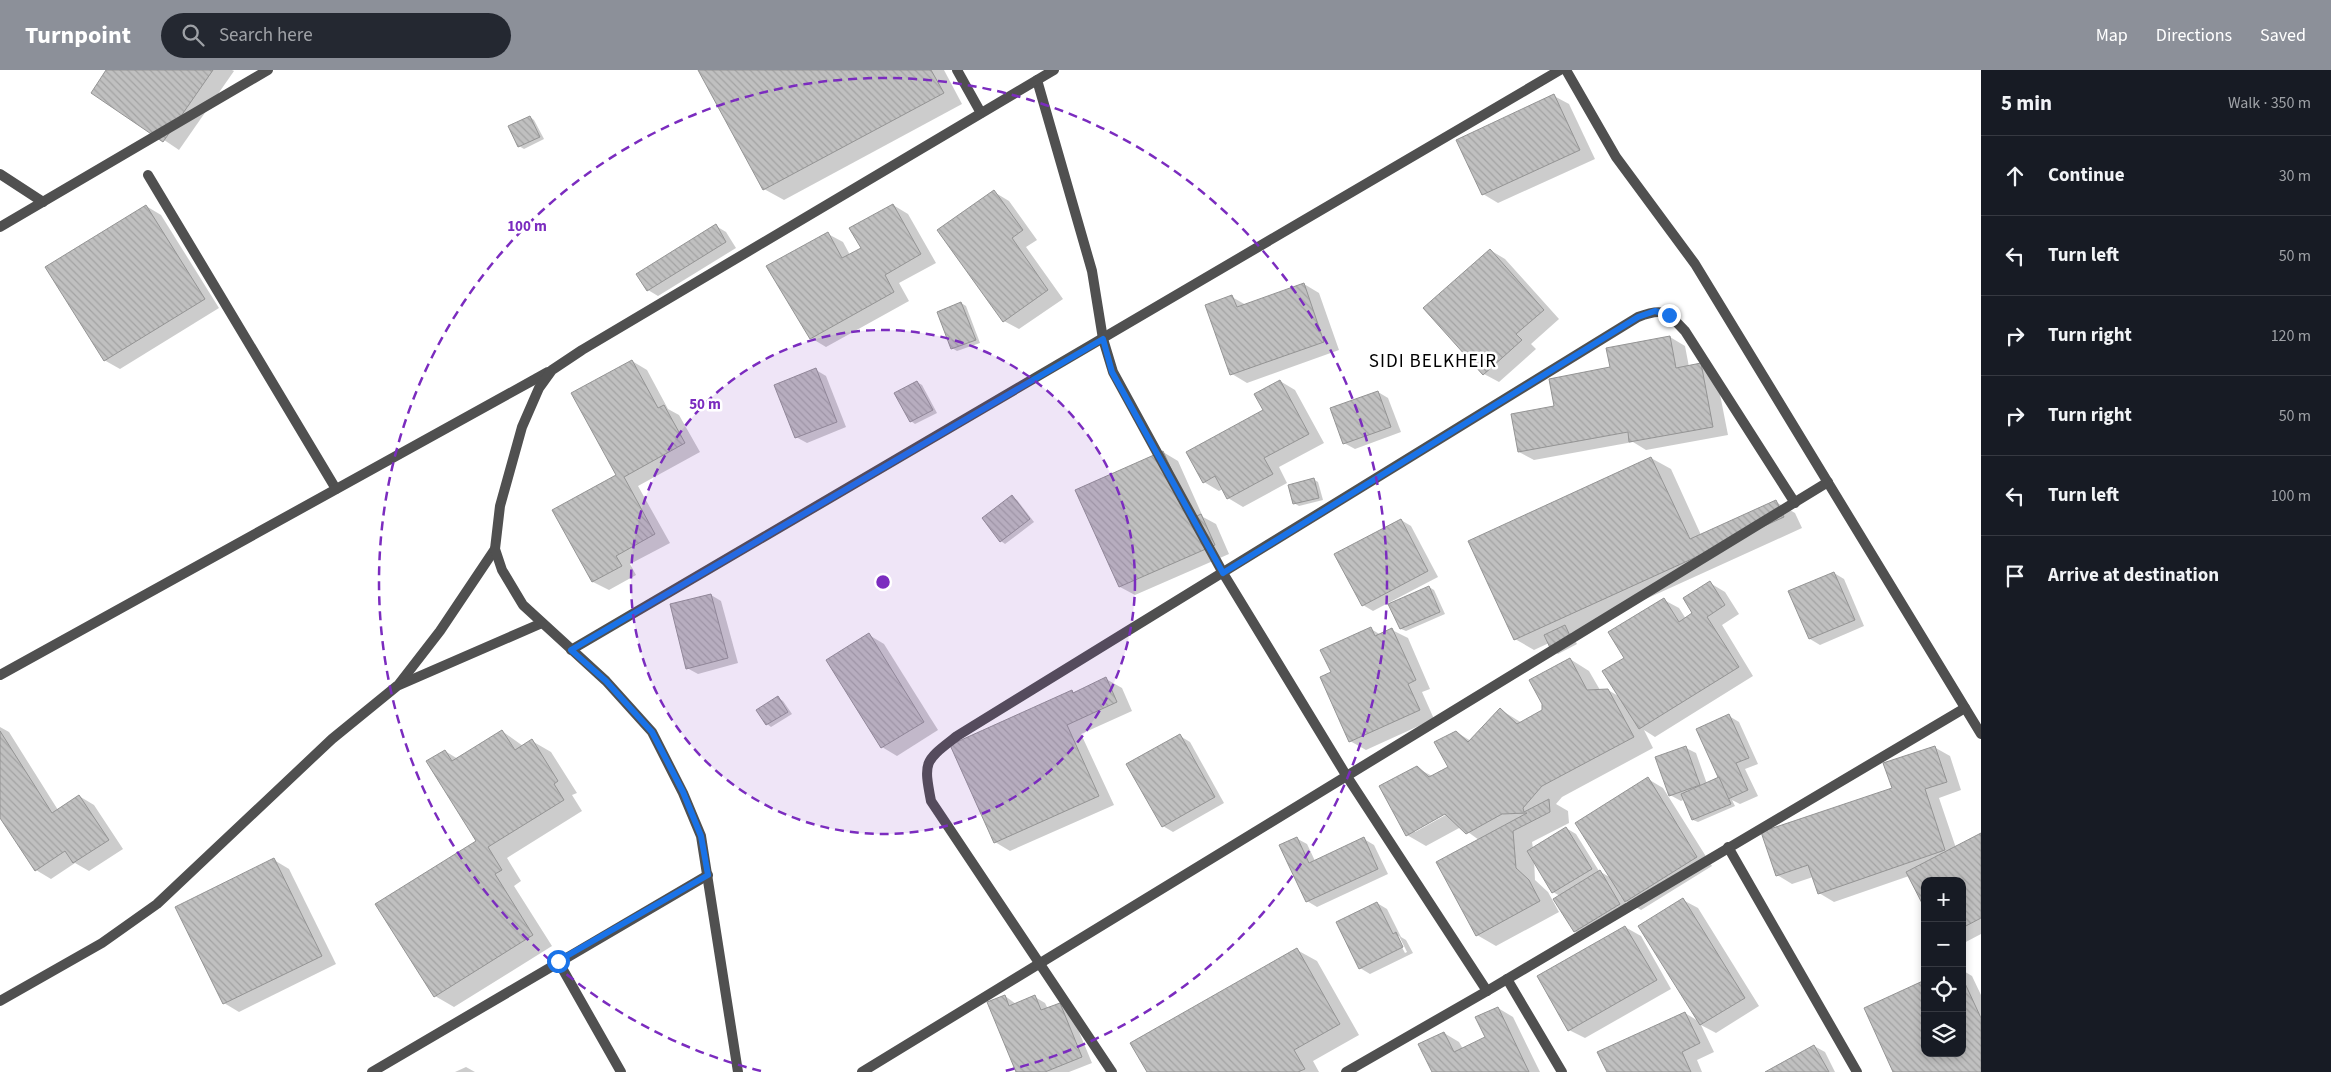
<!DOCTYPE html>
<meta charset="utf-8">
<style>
body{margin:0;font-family:"Source Sans 3",sans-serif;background:#242831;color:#f1f3f6}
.controls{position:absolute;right:15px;bottom:15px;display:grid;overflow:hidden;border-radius:10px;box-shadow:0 2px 8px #0003}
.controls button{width:45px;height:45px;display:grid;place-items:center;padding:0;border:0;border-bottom:1px solid #363941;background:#171b24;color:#f1f3f6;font:25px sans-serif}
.stop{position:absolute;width:15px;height:15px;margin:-11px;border:4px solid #1a73e8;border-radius:50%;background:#fff}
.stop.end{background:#1a73e8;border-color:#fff;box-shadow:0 1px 5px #0008}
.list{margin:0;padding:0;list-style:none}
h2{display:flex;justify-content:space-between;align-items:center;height:65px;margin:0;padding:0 20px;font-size:21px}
h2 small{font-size:16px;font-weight:400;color:#9ea1a6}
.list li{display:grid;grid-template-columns:32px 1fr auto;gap:15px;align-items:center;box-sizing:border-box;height:80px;padding:0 20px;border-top:1px solid #363941}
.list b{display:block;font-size:19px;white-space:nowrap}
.list em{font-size:16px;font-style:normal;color:#9ea1a6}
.icon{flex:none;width:28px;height:28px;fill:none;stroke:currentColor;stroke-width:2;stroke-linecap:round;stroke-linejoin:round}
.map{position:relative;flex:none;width:1981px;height:1002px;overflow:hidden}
header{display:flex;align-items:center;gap:30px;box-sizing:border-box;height:70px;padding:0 25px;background:#8c9099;color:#fff}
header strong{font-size:24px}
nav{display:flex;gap:28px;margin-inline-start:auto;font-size:18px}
.search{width:350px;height:45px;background:#242831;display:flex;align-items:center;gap:12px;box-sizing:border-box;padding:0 18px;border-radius:28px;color:#9ea1a6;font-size:19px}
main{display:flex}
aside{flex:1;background:#171b24}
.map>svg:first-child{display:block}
.shadow{fill:#0003;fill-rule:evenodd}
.building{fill:url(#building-back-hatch);stroke:#949494}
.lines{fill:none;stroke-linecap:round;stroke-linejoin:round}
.street{stroke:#505050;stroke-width:10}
.route{stroke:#1a73e8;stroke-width:6}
.ring{fill:none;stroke:#7b2cbf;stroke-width:2.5;stroke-dasharray:9 6}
.labels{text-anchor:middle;stroke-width:5;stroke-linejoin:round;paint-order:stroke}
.neighbourhood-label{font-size:19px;letter-spacing:1px;fill:#000;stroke:#fff}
.centre{fill:#7b2cbf;stroke:#fff;stroke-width:2.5}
.ring-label{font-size:15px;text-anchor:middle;font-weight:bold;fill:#7b2cbf;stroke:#fff;stroke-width:5;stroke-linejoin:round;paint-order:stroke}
</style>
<header>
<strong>Turnpoint</strong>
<div class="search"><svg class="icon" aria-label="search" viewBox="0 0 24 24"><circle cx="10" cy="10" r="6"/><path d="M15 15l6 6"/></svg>Search here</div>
<nav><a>Map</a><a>Directions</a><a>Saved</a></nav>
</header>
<main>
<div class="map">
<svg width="1981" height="1002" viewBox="0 0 1981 1002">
<defs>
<pattern id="building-back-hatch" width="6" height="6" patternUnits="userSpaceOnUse" patternTransform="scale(1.25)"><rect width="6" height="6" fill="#c0c0c0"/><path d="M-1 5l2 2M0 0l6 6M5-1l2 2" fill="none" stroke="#a3a3a3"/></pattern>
</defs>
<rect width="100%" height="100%" fill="#fff"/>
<g class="shadow">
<path d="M108,0H232L234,1L179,80L93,22Z"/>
<path d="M699,0H944L962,34L784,130L764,119Z"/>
<path d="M1554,26L1569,34L1595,89L1498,133L1483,124Z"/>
<path d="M530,47L534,50L544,69L524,79L519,76Z"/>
<path d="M994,122L1009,131L1037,170L1026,177L1063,229L1019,259L1004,251Z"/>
<path d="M893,135L908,144L936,193L899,213L909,231L826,277L811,268L828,164L843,172L850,185L862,178Z"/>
<path d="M146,136L161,145L219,238L120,299L104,290Z"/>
<path d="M716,156L726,162L736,178L658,226L648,220Z"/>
<path d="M1490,180L1505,189L1559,249L1531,274L1536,279L1499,312L1484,304Z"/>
<path d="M1304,214L1319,223L1339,280L1247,313L1232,304V227L1246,235Z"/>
<path d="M961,233L966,236L980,273L957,281L952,278Z"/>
<path d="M1670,267L1685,276L1689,297L1701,295L1716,304L1728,365L1646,380L1633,372L1534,390L1519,382L1555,337L1611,298Z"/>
<path d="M632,291L647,300L668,339L679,345L700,382L638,416L670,473L630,494L636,505L609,520L593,512L554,440L618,406Z"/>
<path d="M816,300L826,306L846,357L807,373L796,367Z"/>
<path d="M1280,311L1295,320L1324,373L1279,397L1287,413L1243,437L1228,428L1223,419L1219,421L1204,412L1265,340Z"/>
<path d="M917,312L922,315L937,343L915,354L911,351Z"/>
<path d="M1378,322L1388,328L1401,362L1355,379L1344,373Z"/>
<path d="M1163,382L1178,391L1203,447L1216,454L1229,484L1135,525L1120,517Z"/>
<path d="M1651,388L1671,399L1701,465L1776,432L1795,443L1802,458L1571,563L1577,574L1558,584L1553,581L1549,573L1534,580L1515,569Z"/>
<path d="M1313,409L1318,412L1323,430L1299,436L1294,433Z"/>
<path d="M1012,427L1017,430L1034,452L1005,474L1001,471Z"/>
<path d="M1401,450L1411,456L1438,507L1373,541L1363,535Z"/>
<path d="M1834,503L1844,509L1864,556L1820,575L1810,569L1790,522Z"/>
<path d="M1710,513L1725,522L1739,544L1722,555L1753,606L1655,667L1644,660L1653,678L1562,727L1556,734L1568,741L1569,753L1532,772L1533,778L1566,758L1576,764L1599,801L1611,808L1648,709L1663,718L1712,796L1641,840L1624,830L1630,840L1585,867L1574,861L1560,826L1553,822L1534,789L1535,810L1548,822L1559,842L1496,876L1477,865L1479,770L1461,757L1426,776L1407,765L1417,698L1432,706L1449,697L1456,662L1471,671L1501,640L1522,653L1544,641L1570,589L1589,601L1600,620H1608L1620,627L1626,588L1664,530L1679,538L1686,549L1694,544ZM1450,740L1451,742L1415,762V759Z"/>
<path d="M1429,517L1434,520L1445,544L1406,561L1401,559Z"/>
<path d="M711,525L721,531L738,593L698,604L687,598Z"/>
<path d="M1371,559L1381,565L1392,560L1408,568L1430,619L1422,622L1434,649L1366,680L1350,671L1332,602Z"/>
<path d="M869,565L884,574L938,660L897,686L882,677Z"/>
<path d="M1106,609L1122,618L1132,641L1081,664L1114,735L1010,781L995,772L1072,621L1075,623Z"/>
<path d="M778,628L783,631L792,644L771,657L767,654Z"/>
<path d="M1729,646L1739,652L1758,694L1745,699L1758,726L1740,734L1732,730L1735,736L1698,752L1693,750L1685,729L1681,731L1670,725L1686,678L1696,683L1707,714L1720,708Z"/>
<path d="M0,657L9,662L58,740L79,726L94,735L123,779L89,801L75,793L51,809L36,800L0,746Z"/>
<path d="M502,661L523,676L532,671L551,682L577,723L572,725L582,741L507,788L521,811L514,816L552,876L454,937L435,926L478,772L445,681L458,689Z"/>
<path d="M1180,666L1190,672L1224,733L1173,762L1163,756Z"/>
<path d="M1934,677L1950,686L1961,720L1939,728L1956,778L1981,765V864L1962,874V811L1909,806L1834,832L1819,823L1813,807L1792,814L1777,805L1893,719Z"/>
<path d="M1296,768L1307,774L1315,791L1364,769L1374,775L1388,804L1317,837L1307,831Z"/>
<path d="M274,790L289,799L336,894L239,942L224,933Z"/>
<path d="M1683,830L1698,838L1759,936L1716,963L1701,955L1714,982L1697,990L1702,1002H1608L1685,943L1698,951Z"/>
<path d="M1377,833L1387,839L1401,867L1406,870L1413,883L1370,904L1360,898ZM1396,866H1399L1407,882L1405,883Z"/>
<path d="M1625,857L1641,866L1671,919L1585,968L1569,960Z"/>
<path d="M1297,880L1317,891L1359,965L1313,991L1319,1002H1149Z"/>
<path d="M1962,900L1972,906L1981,925V1002H1894L1925,983H1962Z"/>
<path d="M1005,926L1016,934L1035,927L1045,933L1048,939L1060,934L1070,940L1092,993L1069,1002H1018Z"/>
<path d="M1498,938L1513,947L1540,1002H1433L1444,963L1459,972L1463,979L1487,968Z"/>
<path d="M1814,976L1825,982L1835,1002H1767Z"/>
<path d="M466,997L475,1002H455Z"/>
</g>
<g class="building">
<path d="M106,0H213L163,72L91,23Z"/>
<path d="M698,0H931L944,23L763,120Z"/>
<path d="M1554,24L1580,80L1482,125L1456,70Z"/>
<path d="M530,46L540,67L518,77L508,56Z"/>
<path d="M994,120L1023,160L1012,168L1048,220L1003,252L937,160Z"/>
<path d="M893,134L921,184L885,205L894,222L810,269L766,196L828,162L842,188L861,178L849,158Z"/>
<path d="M146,135L205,229L104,291L45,197Z"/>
<path d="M716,154L726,172L647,221L636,204Z"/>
<path d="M1490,179L1544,240L1516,264L1522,270L1483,305L1423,238Z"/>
<path d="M1304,213L1324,272L1230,305L1205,235L1232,225L1237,237Z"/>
<path d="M961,232L976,270L951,279L937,242Z"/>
<path d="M1670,266L1676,298L1701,293L1713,357L1629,372L1628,362L1518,382L1511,344L1554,336L1549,309L1610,297L1606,278Z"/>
<path d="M632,290L658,338L664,335L685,373L624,407L655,464L616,486L622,496L592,512L552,440L616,405L571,323Z"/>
<path d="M816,298L837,352L795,368L774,315Z"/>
<path d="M1280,310L1309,364L1264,388L1273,404L1227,429L1215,406L1203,413L1186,382L1263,340L1254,324Z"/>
<path d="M917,311L933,340L910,352L894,323Z"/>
<path d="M1378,321L1391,357L1343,374L1330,338Z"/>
<path d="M1163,381L1193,448L1201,444L1215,475L1119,517L1075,420Z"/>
<path d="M1651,387L1690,469L1776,430L1784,447L1514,570L1468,471Z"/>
<path d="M1314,408L1319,428L1293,434L1288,415Z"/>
<path d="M1012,425L1030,449L1000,472L982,448Z"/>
<path d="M1401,449L1428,501L1362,536L1334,484Z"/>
<path d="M1834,502L1855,550L1809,569L1788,521Z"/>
<path d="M1710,511L1725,535L1707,547L1739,597L1639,659L1602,601L1624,588L1608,562L1664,528L1679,552L1692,543L1683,528Z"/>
<path d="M1429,516L1440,542L1400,559L1388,534Z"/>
<path d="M711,524L728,588L686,599L670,534Z"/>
<path d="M1565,555L1573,572L1552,582L1544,565Z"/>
<path d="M1371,557L1375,566L1392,558L1416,610L1408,614L1420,640L1349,672L1320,607L1331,602L1320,580Z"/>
<path d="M869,563L924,652L881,678L826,590Z"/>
<path d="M1570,588L1587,620L1608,619L1634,667L1542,716L1523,738L1524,742L1549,729L1550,742L1513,761L1516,798L1529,810L1540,831L1476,866L1436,792L1527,743L1502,744L1466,764L1445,744L1406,766L1379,716L1417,696L1429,707L1448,697L1434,672L1456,661L1468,672L1500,638L1517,654L1542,640V634L1529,610Z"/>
<path d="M1106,607L1117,632L1067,655L1099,726L994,773L950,675L1072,620L1073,623Z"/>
<path d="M778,626L788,642L766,655L756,640Z"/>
<path d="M1729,644L1749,688L1736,693L1748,720L1728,729L1696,659Z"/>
<path d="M502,660L515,680L532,669L558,711L554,714L564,730L488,777L502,800L495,804L533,865L434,927L375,834L476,771L426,691L445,680L452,691Z"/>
<path d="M0,661L52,743L79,725L109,770L73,793L65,781L35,801L0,748Z"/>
<path d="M1180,664L1215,727L1162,757L1126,694Z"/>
<path d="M1686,676L1700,715L1669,726L1655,687Z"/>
<path d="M1935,676L1947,712L1925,719L1945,780L1818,824L1808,795L1776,806L1761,762L1892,718L1883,693Z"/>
<path d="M1648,707L1697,787L1625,832L1575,753Z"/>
<path d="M1719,707L1731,734L1692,750L1681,724Z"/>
<path d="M1566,757L1592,799L1552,823L1527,781Z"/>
<path d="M1981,763V848L1962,858V811H1925V839L1906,802Z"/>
<path d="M1297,767L1309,793L1364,767L1378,799L1306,832L1279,775Z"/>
<path d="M274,788L322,886L223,934L175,837Z"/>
<path d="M1600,800L1620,834L1574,862L1553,829Z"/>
<path d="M1683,828L1745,928L1700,955L1638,856Z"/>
<path d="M1377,832L1393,864L1396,862L1403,877L1359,899L1336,852Z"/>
<path d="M1625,856L1657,910L1568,961L1537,906Z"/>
<path d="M1297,878L1340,954L1294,980L1305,999L1298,1002H1147L1130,973Z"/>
<path d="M1962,907L1981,948V1002H1893L1864,938L1925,910V983H1962Z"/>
<path d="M1005,925L1009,936L1035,925L1041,940L1060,933L1082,987L1045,1002H1016L987,932Z"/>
<path d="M1498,937L1529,1002H1432L1418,974L1444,962L1454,982L1485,967L1475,947Z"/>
<path d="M1685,942L1700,973L1682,982L1691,1002H1607L1597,982Z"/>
<path d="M1814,975L1829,1002H1765Z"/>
</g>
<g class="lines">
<g class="street">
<path d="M957,0L981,43"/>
<path d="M1566,0L1616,87L1695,194L1981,664"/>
<path d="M1037,10L1092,201L1103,269L1113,302L1223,503L1346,705L1487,921"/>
<path d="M0,104L43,132"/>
<path d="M148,105L336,419"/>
<path d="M0,157L268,0"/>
<path d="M571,580L1560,0"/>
<path d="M0,605L548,302"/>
<path d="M399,614L440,561L495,479"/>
<path d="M1728,777L1857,1002"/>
<path d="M558,891L621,1002"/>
<path d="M1507,909L1562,1002"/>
<path d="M0,931L102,873L157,834L332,669L397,616L542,553"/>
<path d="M372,1002L708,805"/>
<path d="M738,1002L701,766L683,723L652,662L606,611L523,535L502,500L495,479L500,436L522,357L539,318L552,300L582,280L1054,0"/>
<path d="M862,1002L1828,412"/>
<path d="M1112,1002L931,731C923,690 925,691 957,666L1638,247C1664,237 1667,242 1685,261L1795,433"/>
<path d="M1346,1002L1487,921L1965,638"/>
</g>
</g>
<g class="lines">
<path class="route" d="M558,891L708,805L701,766L683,722L652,662L606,611L571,580L1103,269L1112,302L1223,503L1638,247L1655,241L1669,245"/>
</g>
<circle cx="883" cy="512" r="252" fill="#7b2cbf" fill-opacity=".12"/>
<g class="ring">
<circle cx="883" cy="512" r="252"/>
<path d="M761 1001A504 504 0 1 1 1005 1001"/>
</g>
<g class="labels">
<g class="neighbourhood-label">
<text x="1433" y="297">SIDI BELKHEIR</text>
</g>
</g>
<circle cx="883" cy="512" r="8" class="centre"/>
<g class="ring-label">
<text x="527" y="161">100 m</text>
<text x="705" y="339">50 m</text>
</g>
</svg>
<div class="controls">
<button>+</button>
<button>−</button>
<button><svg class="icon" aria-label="locate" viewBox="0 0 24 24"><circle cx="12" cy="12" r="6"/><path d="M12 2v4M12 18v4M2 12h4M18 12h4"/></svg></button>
<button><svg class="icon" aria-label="layers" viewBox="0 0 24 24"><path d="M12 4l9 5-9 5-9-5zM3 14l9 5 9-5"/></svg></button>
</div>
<div class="stop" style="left:558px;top:891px"></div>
<div class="stop end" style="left:1669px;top:245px"></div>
</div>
<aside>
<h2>5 min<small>Walk · 350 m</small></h2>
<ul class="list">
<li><svg class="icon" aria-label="ahead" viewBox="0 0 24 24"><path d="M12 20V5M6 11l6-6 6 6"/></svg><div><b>Continue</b></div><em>30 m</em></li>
<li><svg class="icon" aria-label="left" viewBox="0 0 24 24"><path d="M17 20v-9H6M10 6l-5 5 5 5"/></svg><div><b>Turn left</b></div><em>50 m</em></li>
<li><svg class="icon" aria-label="right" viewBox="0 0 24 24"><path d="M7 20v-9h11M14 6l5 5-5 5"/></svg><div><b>Turn right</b></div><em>120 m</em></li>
<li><svg class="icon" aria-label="right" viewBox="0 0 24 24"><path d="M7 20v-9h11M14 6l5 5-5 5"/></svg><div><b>Turn right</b></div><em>50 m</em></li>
<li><svg class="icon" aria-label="left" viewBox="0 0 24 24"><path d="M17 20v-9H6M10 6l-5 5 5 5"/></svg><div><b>Turn left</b></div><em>100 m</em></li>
<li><svg class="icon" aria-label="arrive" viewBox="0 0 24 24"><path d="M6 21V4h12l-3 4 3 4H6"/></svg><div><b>Arrive at destination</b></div></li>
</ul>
</aside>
</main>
